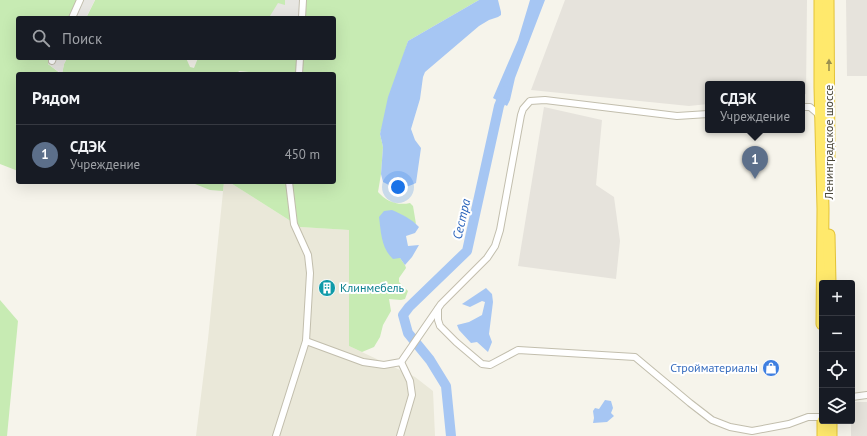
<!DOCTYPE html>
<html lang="ru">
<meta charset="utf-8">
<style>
body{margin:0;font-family:"PT Sans",sans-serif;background:#242831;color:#f1f3f6}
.controls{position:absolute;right:12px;bottom:12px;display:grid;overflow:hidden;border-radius:4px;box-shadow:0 4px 16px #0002}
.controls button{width:36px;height:36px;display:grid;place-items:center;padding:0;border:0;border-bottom:1px solid #363941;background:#171b24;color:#f1f3f6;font:20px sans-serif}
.you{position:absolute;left:398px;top:187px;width:14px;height:14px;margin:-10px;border:3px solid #fff;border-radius:50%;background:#1a73e8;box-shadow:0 0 0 6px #1a73e833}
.badge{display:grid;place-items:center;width:26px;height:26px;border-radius:50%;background:#2563eb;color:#fff;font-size:13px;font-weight:700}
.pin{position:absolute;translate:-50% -33px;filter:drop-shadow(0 1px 2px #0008)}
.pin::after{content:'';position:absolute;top:21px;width:14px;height:12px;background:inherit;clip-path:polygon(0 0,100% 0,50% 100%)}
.popup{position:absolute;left:705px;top:81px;width:100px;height:52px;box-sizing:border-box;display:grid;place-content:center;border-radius:4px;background:#171b24;filter:drop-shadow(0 1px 3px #0005);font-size:13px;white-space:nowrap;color:#9ea1a6}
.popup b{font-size:15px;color:#f1f3f6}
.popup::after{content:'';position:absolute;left:50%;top:100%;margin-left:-8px;border:8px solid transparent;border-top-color:#171b24}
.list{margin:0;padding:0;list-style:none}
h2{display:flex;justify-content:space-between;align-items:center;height:52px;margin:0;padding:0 16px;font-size:17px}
h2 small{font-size:13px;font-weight:400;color:#9ea1a6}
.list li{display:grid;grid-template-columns:26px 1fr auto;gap:12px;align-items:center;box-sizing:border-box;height:60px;padding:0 16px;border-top:1px solid #363941}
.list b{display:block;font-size:15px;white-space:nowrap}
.list p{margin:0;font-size:13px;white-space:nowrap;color:#9ea1a6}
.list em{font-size:13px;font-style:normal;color:#9ea1a6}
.icon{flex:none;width:22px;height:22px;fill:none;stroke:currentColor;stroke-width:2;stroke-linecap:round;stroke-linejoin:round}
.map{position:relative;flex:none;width:867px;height:436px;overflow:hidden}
.search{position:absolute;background:#171b24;box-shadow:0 4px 16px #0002;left:16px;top:16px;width:320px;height:44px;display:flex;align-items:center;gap:10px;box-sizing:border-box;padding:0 14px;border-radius:4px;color:#9ea1a6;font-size:15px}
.panel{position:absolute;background:#171b24;box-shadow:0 4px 16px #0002;left:16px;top:72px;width:320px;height:112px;border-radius:4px}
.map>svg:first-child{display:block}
.residential{fill:#eae8d9}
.industrial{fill:#e6e3dc}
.green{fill:#c7ebb3}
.parking{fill:#e7e6e2}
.water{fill:#a6c6f3}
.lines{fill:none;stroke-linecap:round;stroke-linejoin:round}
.river{stroke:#a6c6f3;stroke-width:10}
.street-casing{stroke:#c2bead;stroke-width:8}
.highway-casing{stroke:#e3c337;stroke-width:13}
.street{stroke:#fff;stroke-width:6}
.highway{stroke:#ffe96c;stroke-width:11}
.oneway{fill:#9b904f}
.labels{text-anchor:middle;stroke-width:4;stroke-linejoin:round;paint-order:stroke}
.street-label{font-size:12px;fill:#4a4738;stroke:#fff}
.culture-label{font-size:12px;fill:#0d838f;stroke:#fff;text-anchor:start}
.shop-label{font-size:12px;fill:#366cbe;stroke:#fff;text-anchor:end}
.water-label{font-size:13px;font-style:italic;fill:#2c65bb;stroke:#fff}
</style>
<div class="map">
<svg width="867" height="436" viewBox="0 0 867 436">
<rect width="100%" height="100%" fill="#f6f4eb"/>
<path class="residential" d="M224,182H229L300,227L350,230L349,346L415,377L433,391L435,436H196L208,339Z"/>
<g class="industrial">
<path d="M565,0H807L806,94L802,95V84H708V104L689,106L531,90Z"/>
<path d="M846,0H867V76H847Z"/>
<path d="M544,107L602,120L596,185L614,197L620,241L616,279L518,266Z"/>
<path d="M852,402H867V436H851V421H852Z"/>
</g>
<g class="green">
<path d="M0,0H77L69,18H18V58H51L48,64L61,74H18V171L0,164Z"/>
<path d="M95,0H479L408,41L380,134L383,147L381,174L378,192C386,201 397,206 410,203L413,206L416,224L400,214V258L405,265L406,268L399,278V282L408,291L405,299L401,300L389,299L391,311L383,325L380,337L374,347L362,352L349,346V230L300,227L229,182H334V74H249V72L239,71L237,74H62L64,64L67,58H186L190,67L194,68L198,58H334V18H86Z"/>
<path d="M190,182H224L223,191L210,190Z"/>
<path d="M0,300L18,321L7,436H0Z"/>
</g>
<g class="parking">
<path d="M77,0H95L86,18H69Z"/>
<path d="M285,0H301L300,18H278L270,16L278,3L285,5Z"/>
<path d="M51,58H67L64,64L62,74L48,64Z"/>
</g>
<g class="water">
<path d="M479,0H498L501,12V15L498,17L489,20L479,26L425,72L423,77L420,99L411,129L415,140L421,148L416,183C402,190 396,189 383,182L381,174L383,147L380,134L388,97L408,41Z"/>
<path d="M530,0H545L515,78L510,100L507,106L493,98L518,40Z"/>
<path d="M392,210C401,214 412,219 419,227L415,233L406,236L408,246L419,245L412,257L405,265L400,258L393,259C381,248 381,232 379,217L384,211Z"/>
<path d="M486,288L492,294L493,302L489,334L492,342L488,352L477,342L471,343L459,330L457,325L469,322L482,315L485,302L482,301L470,307L462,304Z"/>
<path d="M605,400L611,401L613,408L611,413L614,416L607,422L593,423L594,418L593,411L595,408L599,409Z"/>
</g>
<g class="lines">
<path class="river" d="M451,436L446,386L430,360L408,333L403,315L409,307L467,251L499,106L505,91"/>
<g class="street-casing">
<g id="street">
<path d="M72,18L80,0"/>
<path d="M302,18L303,0"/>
<path d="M52,61L53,58"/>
<path d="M299,74L300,58"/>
<path d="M802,107H810L817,113L819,117"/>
<path d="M289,182L294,224L308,255L310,273L306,341"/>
<path d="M438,309V320L440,326L456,342L482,364L490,365L518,350L635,357L690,403L712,420L730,427L752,431L789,424L808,417H822"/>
<path d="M852,397L867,395"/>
<path d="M276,436L306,341L363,362L384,365L401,362L441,304L487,258L495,246L500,230L521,115L523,109L530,101L545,100L677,116L708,114"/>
<path d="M400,436L412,395L410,381L401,362"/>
</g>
</g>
<g class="highway-casing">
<g id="highway">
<path d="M820,0V87L823,209L822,324"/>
<path d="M828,0L829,159"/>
<path d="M829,235L830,283"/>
<path d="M823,421V436"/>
<path d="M831,421V436"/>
</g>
</g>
<use href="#street" class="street"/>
<use href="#highway" class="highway"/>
</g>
<defs><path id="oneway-solid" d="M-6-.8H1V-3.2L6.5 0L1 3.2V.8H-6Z"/></defs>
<use class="oneway" href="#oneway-solid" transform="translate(829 65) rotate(-90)"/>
<defs>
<g id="building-disc" transform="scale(0.9)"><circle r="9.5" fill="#0f9aa8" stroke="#fff"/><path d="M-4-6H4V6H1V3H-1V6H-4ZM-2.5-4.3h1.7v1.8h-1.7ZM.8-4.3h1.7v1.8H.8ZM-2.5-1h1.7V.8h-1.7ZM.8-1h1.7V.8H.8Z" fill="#fff"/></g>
<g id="shop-disc" transform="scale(0.9)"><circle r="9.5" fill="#3f7fe0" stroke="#fff"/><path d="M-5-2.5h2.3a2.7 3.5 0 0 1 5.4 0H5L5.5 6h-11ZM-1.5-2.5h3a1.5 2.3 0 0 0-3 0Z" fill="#fff"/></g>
</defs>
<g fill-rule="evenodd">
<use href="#building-disc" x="327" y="288"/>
<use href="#shop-disc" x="771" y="368"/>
</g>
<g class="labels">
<g class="street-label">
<text transform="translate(829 142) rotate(-90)" y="4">Ленинградское шоссе</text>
</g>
<g class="culture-label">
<text x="340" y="292">Клинмебель</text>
</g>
<g class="shop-label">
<text x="758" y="372">Стройматериалы</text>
</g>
<g class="water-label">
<text transform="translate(461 219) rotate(-77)" y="5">Сестра</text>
</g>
</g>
</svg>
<div class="controls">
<button>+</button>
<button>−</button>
<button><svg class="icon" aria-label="locate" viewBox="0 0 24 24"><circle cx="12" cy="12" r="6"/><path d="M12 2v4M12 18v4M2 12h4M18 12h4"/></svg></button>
<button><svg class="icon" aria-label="layers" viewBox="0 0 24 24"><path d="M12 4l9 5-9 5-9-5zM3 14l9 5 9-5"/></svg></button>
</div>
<div class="you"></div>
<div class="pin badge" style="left:755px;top:179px;background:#5c6f8a">1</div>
<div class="popup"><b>СДЭК</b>Учреждение</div>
<div class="search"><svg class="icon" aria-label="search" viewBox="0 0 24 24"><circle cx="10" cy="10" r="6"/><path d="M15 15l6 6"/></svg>Поиск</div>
<section class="panel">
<h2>Рядом<small></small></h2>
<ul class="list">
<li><span class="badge" style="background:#5c6f8a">1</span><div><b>СДЭК</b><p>Учреждение</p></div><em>450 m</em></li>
</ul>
</section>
</div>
